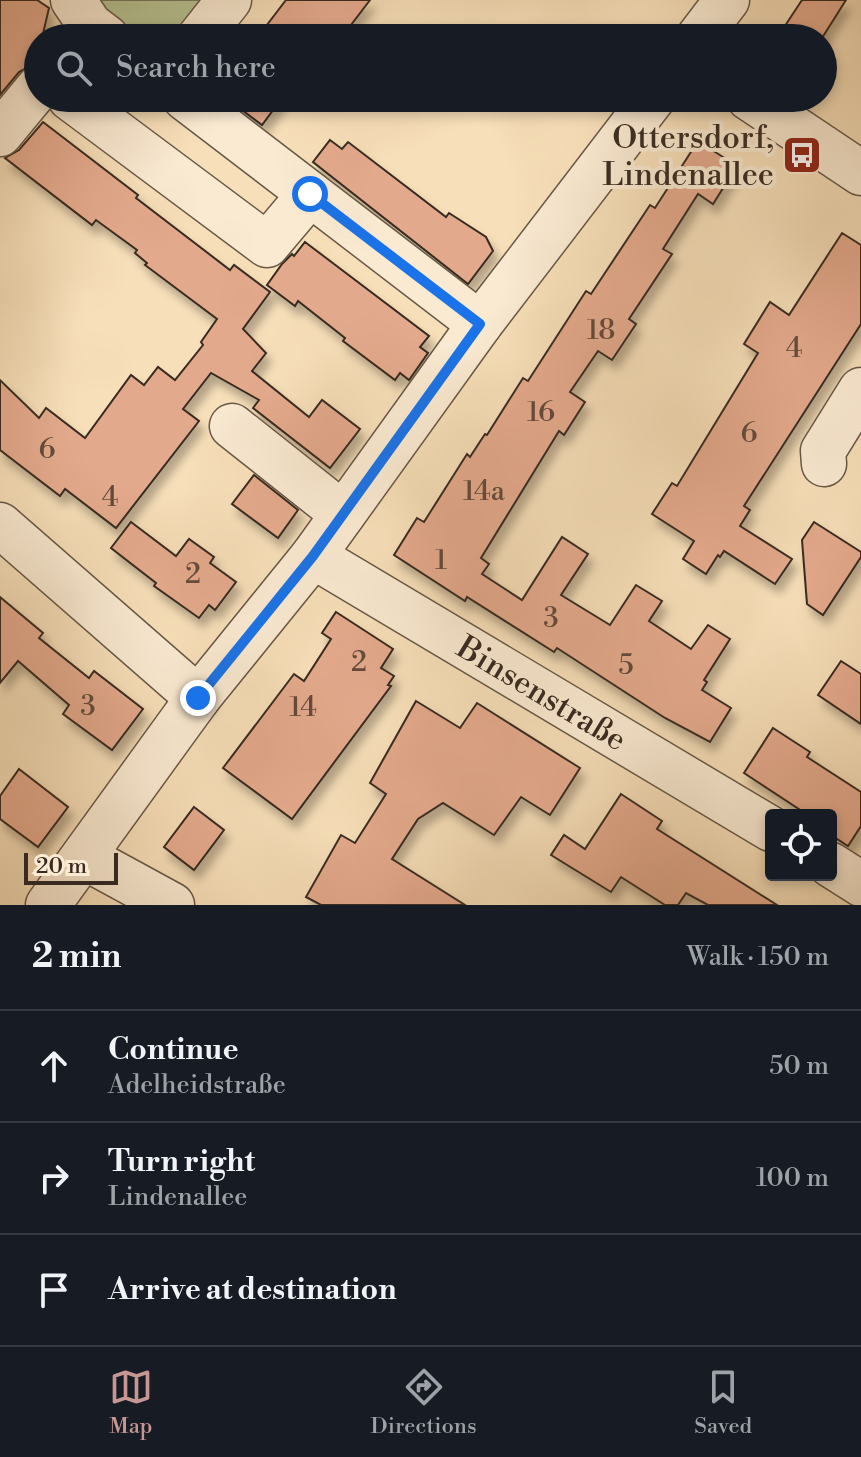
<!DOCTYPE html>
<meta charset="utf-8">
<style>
body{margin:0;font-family:"Libre Bodoni",serif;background:#242831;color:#f1f3f6}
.controls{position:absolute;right:24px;bottom:24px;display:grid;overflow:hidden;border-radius:8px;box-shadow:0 4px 12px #0003}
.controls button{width:72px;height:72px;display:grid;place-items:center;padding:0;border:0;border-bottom:2px solid #363941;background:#171b24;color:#f1f3f6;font:40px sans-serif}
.scale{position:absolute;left:24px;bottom:20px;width:94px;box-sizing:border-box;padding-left:8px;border:4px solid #392b21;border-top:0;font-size:22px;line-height:28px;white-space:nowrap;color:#392b21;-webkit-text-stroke:6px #faead2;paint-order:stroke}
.stop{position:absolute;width:24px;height:24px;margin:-18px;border:6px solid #1a73e8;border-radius:50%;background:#fff}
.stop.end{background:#1a73e8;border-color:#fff;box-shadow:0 2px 8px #0008}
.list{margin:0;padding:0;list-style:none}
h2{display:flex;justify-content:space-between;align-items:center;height:104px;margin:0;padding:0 32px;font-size:34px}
h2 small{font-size:26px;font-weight:400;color:#9ea1a6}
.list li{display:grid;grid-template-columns:52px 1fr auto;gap:24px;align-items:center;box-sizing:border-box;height:112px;padding:0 32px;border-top:2px solid #363941}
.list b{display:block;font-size:30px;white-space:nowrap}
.list p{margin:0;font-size:26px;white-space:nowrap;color:#9ea1a6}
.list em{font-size:26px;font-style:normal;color:#9ea1a6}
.icon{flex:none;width:44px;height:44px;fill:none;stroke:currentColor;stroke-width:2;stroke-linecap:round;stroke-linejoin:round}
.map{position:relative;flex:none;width:861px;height:905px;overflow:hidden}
.search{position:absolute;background:#171b24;box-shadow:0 4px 12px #0003;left:24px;right:24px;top:24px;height:88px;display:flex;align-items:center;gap:20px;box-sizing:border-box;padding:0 28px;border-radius:44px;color:#9ea1a6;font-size:30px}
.sheet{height:440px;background:#171b24}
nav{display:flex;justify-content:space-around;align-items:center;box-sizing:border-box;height:112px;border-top:2px solid #363941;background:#171b24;font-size:22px;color:#9ea1a6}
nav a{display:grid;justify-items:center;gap:4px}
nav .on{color:#c59692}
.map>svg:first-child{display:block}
.green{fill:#b7c394;stroke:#78775a;stroke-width:2}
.building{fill:#e3a98c;stroke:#392b21;stroke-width:2;filter:url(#shadow)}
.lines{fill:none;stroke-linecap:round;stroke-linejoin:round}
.minor-casing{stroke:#685847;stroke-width:47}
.minor{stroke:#faead2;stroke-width:44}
.route{stroke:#1a73e8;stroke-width:10}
.labels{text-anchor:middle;stroke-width:8;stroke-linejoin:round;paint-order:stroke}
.number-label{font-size:28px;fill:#644a3c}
.poi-label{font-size:32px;fill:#392b21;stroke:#faead2;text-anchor:end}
.street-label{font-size:32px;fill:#392b21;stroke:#faead2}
</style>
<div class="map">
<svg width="861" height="905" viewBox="0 0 861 905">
<defs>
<filter id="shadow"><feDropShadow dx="5" dy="9" stdDeviation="4" flood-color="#0004"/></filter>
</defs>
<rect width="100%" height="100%" fill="#f7dfb9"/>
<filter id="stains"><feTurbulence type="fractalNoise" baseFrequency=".0025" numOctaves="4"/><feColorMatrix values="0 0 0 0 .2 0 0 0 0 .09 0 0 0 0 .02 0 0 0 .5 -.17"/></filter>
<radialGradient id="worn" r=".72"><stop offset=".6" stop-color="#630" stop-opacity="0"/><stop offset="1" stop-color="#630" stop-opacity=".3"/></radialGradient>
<path class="green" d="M95,0H222L181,38H131Z"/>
<g class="building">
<path d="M0,0H37L49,8L42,38H38V59L34,64L19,72L0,95Z"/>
<path d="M286,0H370L341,38H257Z"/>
<path d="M802,0H846L822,38H777Z"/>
<path d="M226,98H282L262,125Z"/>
<path d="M43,122L138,195L136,198L230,270L234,265L270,292L243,329L266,353L252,371L309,417L322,400L360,429L330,468L253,408L259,400L211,373L183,409L199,421L116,528L65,489L60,496L0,450V380L39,418L46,408L85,438L131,375L144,385L158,367L175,380L203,345L201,342L217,319L145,265L147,263L135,253L137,250L96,220L92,225L5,158L19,150Z"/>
<path d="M330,140L342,149L348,142L446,217L449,213L486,237L493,251L468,284L313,162Z"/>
<path d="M698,141L737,166L713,204L698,194L663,249L672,254L629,319L636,324L612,360L598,351L570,392L585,402L564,435L559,431L481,558L489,564L482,574L522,600L562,537L588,554L561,595L610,625L636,585L662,601L649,621L691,649L708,625L730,639L704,680L707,682L702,690L731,708L710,742L665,718L557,648L554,652L467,597L465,601L394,555L417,518L424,522L467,454L470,457L485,434L487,435L523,378L528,381L586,291L591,294L650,205L655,208Z"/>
<path d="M842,233L861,245V324L744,506L750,510L740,526L792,559L775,584L724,551L720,557L718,555L706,574L683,559L694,541L652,514L672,483L677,486L758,353L744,344L770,302L789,315Z"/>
<path d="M305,242L429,336L420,347L428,353L409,380L400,373L395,380L343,341L345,338L298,301L295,306L267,285L282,264L292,254L294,256Z"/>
<path d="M254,475L298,510L278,538L232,504Z"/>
<path d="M131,522L176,556L189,539L214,557L210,563L236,582L215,610L209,605L199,618L154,586L156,583L111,548Z"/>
<path d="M814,522L861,552V557L823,615L807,604L802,540Z"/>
<path d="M0,597L43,633L39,638L89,678L94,671L143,709L112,750L63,714L69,705L18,661L0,683Z"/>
<path d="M336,612L393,649L381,668L394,676L388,685L391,686L292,819L223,768L294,674L304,681L331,639L322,633Z"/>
<path d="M841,661L861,674V724L818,695Z"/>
<path d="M416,701L460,728L477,703L580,768L550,815L521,797L494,835L443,803L418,819L392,859L465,905H321L306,897L341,835L355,843L386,794L370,783Z"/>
<path d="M773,728L810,752L807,757L861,792V826L848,846L831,835V815H808L744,773Z"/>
<path d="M19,769L68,807L38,847L0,819V796Z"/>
<path d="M621,794L662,821L657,829L777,905H708L686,893L678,905H665L621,877L611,892L551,855L564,835L585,849Z"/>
<path d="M194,807L224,830L194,870L164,847Z"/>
</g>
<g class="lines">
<g class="minor-casing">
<g id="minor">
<path d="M73,0L90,25L107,38"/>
<path d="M199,38L229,0"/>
<path d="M698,38L727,0"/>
<path d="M70,98L267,245L310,194"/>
<path d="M185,98L480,324"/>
<path d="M749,98L861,173"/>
<path d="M0,134L38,88"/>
<path d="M232,426L343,514"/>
<path d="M824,464L823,451L861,390"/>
<path d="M0,525L198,698"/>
<path d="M313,556L771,829"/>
<path d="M84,857L172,905"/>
<path d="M831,865L861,884"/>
<path d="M48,905L198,698L313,556L480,324L653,98"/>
</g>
</g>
<use href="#minor" class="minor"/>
</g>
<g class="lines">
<path class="route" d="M198,698L313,556L480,324L310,194"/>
</g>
<defs>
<g id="bus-square" transform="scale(2)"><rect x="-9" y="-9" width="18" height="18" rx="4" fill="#8f2418" stroke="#faead2"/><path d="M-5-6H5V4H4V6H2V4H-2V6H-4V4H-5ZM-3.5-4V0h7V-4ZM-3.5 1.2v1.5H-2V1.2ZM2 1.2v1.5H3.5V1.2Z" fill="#fff"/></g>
</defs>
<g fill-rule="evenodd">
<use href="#bus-square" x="802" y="155"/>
</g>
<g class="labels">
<g class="number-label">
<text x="601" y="339">18</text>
<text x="794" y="357">4</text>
<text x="541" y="421">16</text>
<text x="749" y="442">6</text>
<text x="47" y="458">6</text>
<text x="484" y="500">14a</text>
<text x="110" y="506">4</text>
<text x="441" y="569">1</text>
<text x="193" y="583">2</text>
<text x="551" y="627">3</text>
<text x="359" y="671">2</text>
<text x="626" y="674">5</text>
<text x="88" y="715">3</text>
<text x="303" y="716">14</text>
</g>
<g class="poi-label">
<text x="774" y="148">Ottersdorf,<tspan x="774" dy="37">Lindenallee</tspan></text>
</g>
<g class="street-label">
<text transform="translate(542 693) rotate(31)" y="11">Binsenstraße</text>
</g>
</g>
<rect width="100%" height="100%" filter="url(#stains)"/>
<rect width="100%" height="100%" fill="url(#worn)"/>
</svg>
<div class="controls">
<button><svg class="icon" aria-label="locate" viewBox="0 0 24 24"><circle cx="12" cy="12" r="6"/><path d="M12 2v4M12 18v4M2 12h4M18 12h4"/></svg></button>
</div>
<div class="scale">20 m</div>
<div class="stop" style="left:310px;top:194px"></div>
<div class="stop end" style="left:198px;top:698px"></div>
<div class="search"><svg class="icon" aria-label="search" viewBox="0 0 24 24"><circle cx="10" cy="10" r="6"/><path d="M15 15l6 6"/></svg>Search here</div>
</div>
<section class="sheet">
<h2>2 min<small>Walk · 150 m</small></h2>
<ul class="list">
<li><svg class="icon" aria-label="ahead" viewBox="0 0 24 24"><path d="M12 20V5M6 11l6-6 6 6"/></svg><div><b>Continue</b><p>Adelheidstraße</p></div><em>50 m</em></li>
<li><svg class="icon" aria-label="right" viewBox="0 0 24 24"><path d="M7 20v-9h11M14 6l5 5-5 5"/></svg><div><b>Turn right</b><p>Lindenallee</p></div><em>100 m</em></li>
<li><svg class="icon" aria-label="arrive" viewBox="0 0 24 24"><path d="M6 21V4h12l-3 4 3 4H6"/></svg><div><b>Arrive at destination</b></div></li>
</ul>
</section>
<nav>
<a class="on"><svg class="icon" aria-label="map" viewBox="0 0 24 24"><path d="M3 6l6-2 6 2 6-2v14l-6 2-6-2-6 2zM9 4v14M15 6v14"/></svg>Map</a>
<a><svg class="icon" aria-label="directions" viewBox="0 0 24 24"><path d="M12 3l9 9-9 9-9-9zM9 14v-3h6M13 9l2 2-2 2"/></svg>Directions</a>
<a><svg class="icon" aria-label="saved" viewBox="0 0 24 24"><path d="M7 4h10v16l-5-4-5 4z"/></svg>Saved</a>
</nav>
